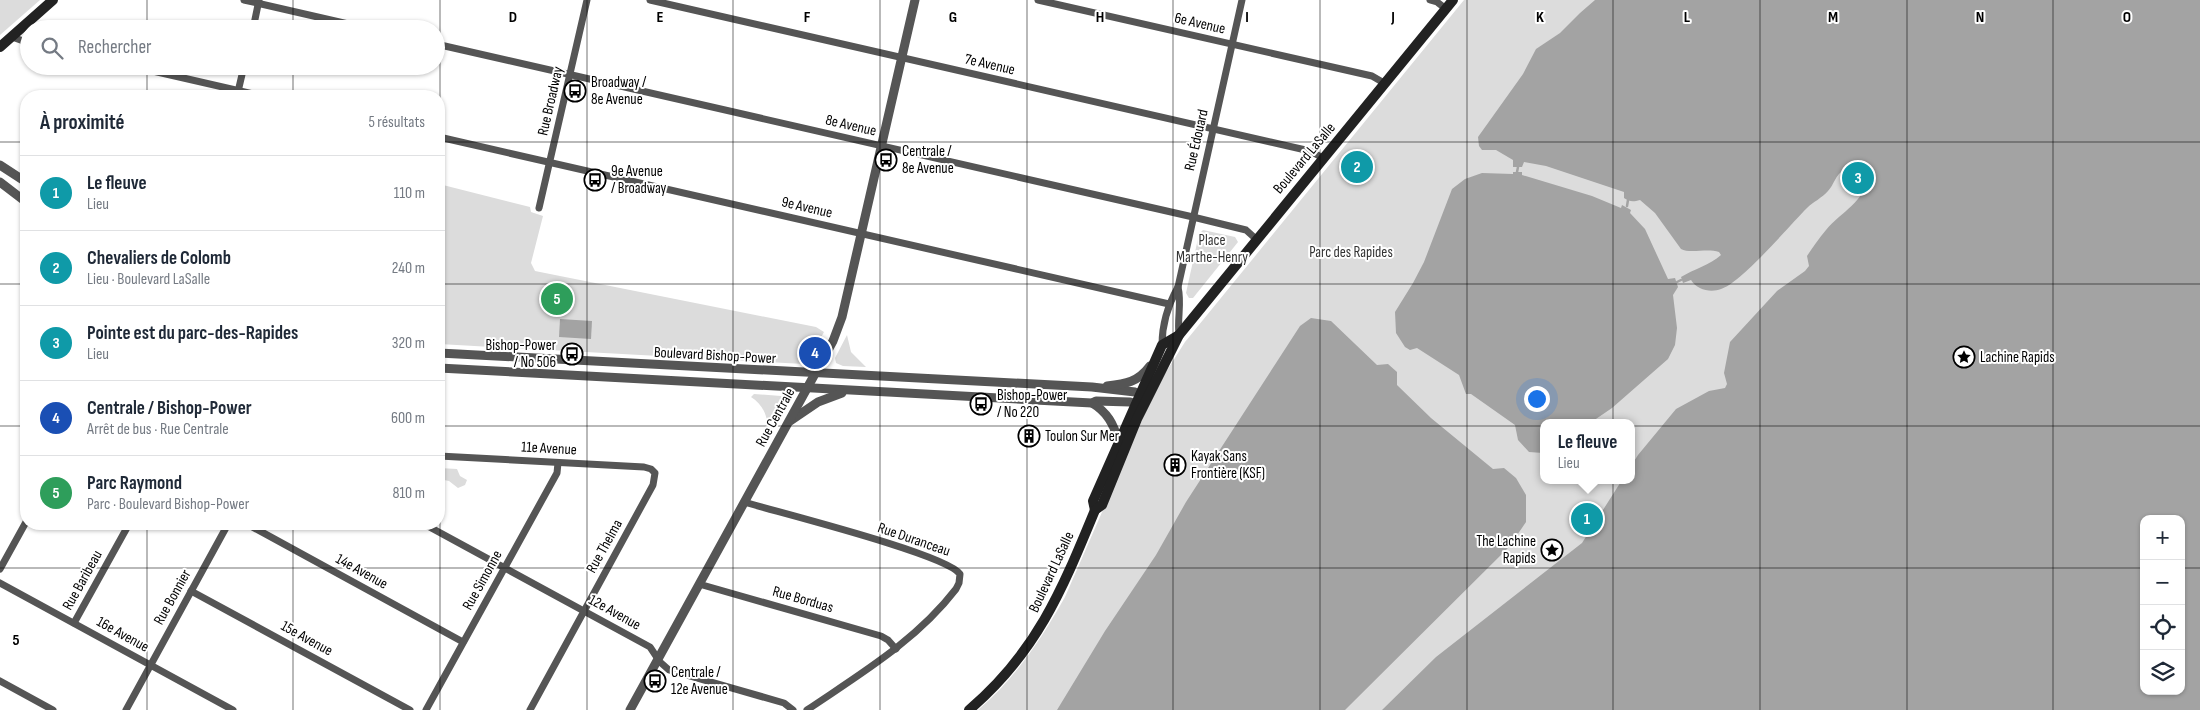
<!DOCTYPE html>
<html lang="fr">
<meta charset="utf-8">
<style>
body{margin:0;font-family:"Sofia Sans Condensed",sans-serif;background:#f2f2f3;color:#1f2937}
.controls{position:absolute;right:15px;bottom:15px;display:grid;overflow:hidden;border-radius:10px;box-shadow:0 1px 4px #0004}
.controls button{width:45px;height:45px;display:grid;place-items:center;padding:0;border:0;border-bottom:1px solid #e0e1e3;background:#fff;color:#1f2937;font:25px sans-serif}
.you{position:absolute;left:1536px;top:398px;width:18px;height:18px;margin:-12px;border:4px solid #fff;border-radius:50%;background:#1a73e8;box-shadow:0 0 0 8px #1a73e833}
.badge{display:grid;place-items:center;width:32px;height:32px;border-radius:50%;background:#000;color:#fff;font-size:16px;font-weight:700}
.pin{position:absolute;translate:-50% -50%;border:2px solid #fff;box-shadow:0 1px 5px #0006}
.popup{position:absolute;left:1540px;top:419px;width:95px;height:65px;box-sizing:border-box;display:grid;place-content:center;border-radius:10px;background:#fff;filter:drop-shadow(0 1px 4px #0005);font-size:16px;white-space:nowrap;color:#747a83}
.popup b{font-size:19px;color:#1f2937}
.popup::after{content:'';position:absolute;left:50%;top:100%;margin-left:-10px;border:10px solid transparent;border-top-color:#fff}
.list{margin:0;padding:0;list-style:none}
h2{display:flex;justify-content:space-between;align-items:center;height:65px;margin:0;padding:0 20px;font-size:21px}
h2 small{font-size:16px;font-weight:400;color:#747a83}
.list li{display:grid;grid-template-columns:32px 1fr auto;gap:15px;align-items:center;box-sizing:border-box;height:75px;padding:0 20px;border-top:1px solid #e0e1e3}
.list b{display:block;font-size:19px;white-space:nowrap}
.list p{margin:0;font-size:16px;white-space:nowrap;color:#747a83}
.list em{font-size:16px;font-style:normal;color:#747a83}
.icon{flex:none;width:28px;height:28px;fill:none;stroke:currentColor;stroke-width:2;stroke-linecap:round;stroke-linejoin:round}
.map{position:relative;flex:none;width:2200px;height:710px;overflow:hidden}
.search{position:absolute;background:#fff;box-shadow:0 1px 4px #0004;left:20px;top:20px;width:425px;height:55px;display:flex;align-items:center;gap:12px;box-sizing:border-box;padding:0 18px;border-radius:28px;color:#747a83;font-size:19px}
.panel{position:absolute;background:#fff;box-shadow:0 1px 4px #0004;left:20px;top:90px;width:425px;height:440px;border-radius:20px}
.map>svg:first-child{display:block}
.green{fill:#dcdcdc;fill-rule:evenodd}
.water{fill:#a3a3a3;fill-rule:evenodd}
.lines{fill:none;stroke-linecap:round;stroke-linejoin:round}
.stream{stroke:#a3a3a3;stroke-width:2.5}
.minor{stroke:#555;stroke-width:7}
.tertiary{stroke:#555;stroke-width:9}
.secondary{stroke:#222;stroke-width:10}
.grid{fill:none;stroke:#000;stroke-width:1;stroke-opacity:0.55}
.labels{text-anchor:middle;stroke-width:4;stroke-linejoin:round;paint-order:stroke}
.street-label{font-size:15px;fill:#000;stroke:#fff}
.poi-label{font-size:15px;fill:#000;stroke:#fff;text-anchor:start}
.park-label{font-size:15px;fill:#333;stroke:#fff}
.grid-label{font-size:16px;text-anchor:middle;font-weight:bold;fill:#000;stroke:#fff;stroke-width:4;stroke-linejoin:round;paint-order:stroke}
</style>
<div class="map">
<svg width="2200" height="710" viewBox="0 0 2200 710">
<rect width="100%" height="100%" fill="#fff"/>
<g class="green">
<path d="M0,0H40L0,35Z"/>
<path d="M1464,0H2200V710H978C1015,679 1042,638 1065,597L1147,409L1159,383L1185,342ZM1543,423H1631V480H1543ZM2144,519H2181V691H2144Z"/>
<path d="M439,184L530,207L531,212L543,216L531,263L535,271L816,327L824,332L814,350H812L809,361L804,364L439,344Z"/>
<path d="M1203,230L1235,237L1238,242L1193,298H1189L1186,293L1199,234Z"/>
<path d="M847,335L851,352L866,367L843,366L836,363L835,358Z"/>
<path d="M754,394L781,396L786,399L784,406L768,436C769,420 765,406 751,397Z"/>
<path d="M439,468L457,469L460,476L467,480L465,485L458,488L449,481L439,479Z"/>
</g>
<g class="water">
<path d="M1595,0H2200V710H1382L1436,657L1582,543L1622,480H1631V466L1638,455L1676,409L1709,391L1725,388L1727,384L1724,373L1730,342L1777,291L1805,271L1809,266L1807,256C1813,247 1819,238 1826,230C1842,211 1864,203 1868,176L1862,168C1856,167 1850,167 1844,170C1835,175 1834,185 1828,191C1822,198 1813,202 1807,208C1790,225 1741,283 1721,289C1711,293 1697,290 1691,280L1683,283L1681,277C1694,269 1710,265 1721,255L1719,252C1707,248 1690,254 1681,249L1655,213L1640,200C1633,202 1630,202 1624,198V192L1546,166L1524,162L1522,167H1513V160L1496,150H1482L1479,146L1478,137L1523,74L1536,49L1560,33L1580,13ZM2144,519H2181V691H2144Z"/>
<path d="M1513,172H1522V175L1592,196L1621,208L1622,205L1631,210L1630,213L1645,229L1668,279L1675,278L1678,287L1673,295L1677,328L1675,345L1668,359L1612,408L1590,423H1543V453L1529,452L1518,440L1515,425L1471,394H1466L1459,375L1417,348L1410,350L1405,347L1396,333L1395,312L1413,283L1424,262L1452,189L1465,179L1482,173L1513,174Z"/>
<path d="M1311,318L1331,321L1377,365L1388,364L1397,372V385L1431,418L1493,469L1504,468L1516,478L1526,495V522L1509,547L1345,710H1057L1105,631L1156,555L1186,502L1300,326Z"/>
<path d="M560,319L592,321L591,339L559,337Z"/>
</g>
<g class="lines">
<g class="stream">
<path d="M1517,172L1518,167"/>
<path d="M1627,206L1628,200"/>
<path d="M1677,282L1681,280"/>
</g>
<g class="minor">
<path d="M244,0L370,29"/>
<path d="M650,0L1310,151L1323,158"/>
<path d="M1038,0L1372,76L1384,83"/>
<path d="M1430,0L1437,2L1446,9"/>
<path d="M253,29L259,0"/>
<path d="M12,37L29,43"/>
<path d="M436,44L1193,217L1246,230L1256,239"/>
<path d="M131,66L262,96"/>
<path d="M237,96L244,66"/>
<path d="M439,137L1169,304"/>
<path d="M539,208L587,0"/>
<path d="M1178,287C1182,303 1177,318 1179,335"/>
<path d="M1162,345C1162,324 1168,305 1178,287L1242,0"/>
<path d="M439,456L644,467L651,469L655,473L653,485L530,710"/>
<path d="M744,502C777,512 946,554 960,574L959,583L956,589C916,641 860,674 807,710"/>
<path d="M247,524L463,642"/>
<path d="M424,524L650,647L660,662L669,670L784,703L793,710"/>
<path d="M0,569L26,522"/>
<path d="M0,583L233,710"/>
<path d="M699,584L881,636L888,640L896,649"/>
<path d="M191,591L410,710"/>
<path d="M74,623L129,524"/>
<path d="M0,681L53,710"/>
<path d="M126,710L228,524"/>
<path d="M426,710L557,473L558,463"/>
</g>
<g class="tertiary">
<path d="M0,165L26,182"/>
<path d="M0,182L26,202"/>
<path d="M439,353L1092,387L1135,392L1146,397"/>
<path d="M439,368L1092,403L1096,401L1130,402L1141,406"/>
<path d="M1107,386C1126,384 1138,382 1150,366"/>
<path d="M1092,403C1107,412 1114,424 1118,441"/>
<path d="M790,421L818,402L842,393"/>
<path d="M630,710L833,341L842,317L915,0"/>
</g>
<g class="secondary">
<path d="M0,47L53,0"/>
<path d="M1095,510L1093,501L1162,345L1179,335"/>
<path d="M969,710C1037,652 1062,590 1095,510L1102,505L1137,419L1179,335L1453,0"/>
</g>
</g>
<path class="grid" d="M147,0V29M293,0V29M440,0V710M587,0V710M733,0V710M880,0V710M1027,0V710M1173,0V710M1320,0V710M1467,0V710M1613,0V710M1760,0V710M1907,0V710M2053,0V710M147,66V96M293,66V96M0,142H26M439,142H2200M0,284H26M439,284H2200M0,426H26M439,426H2200M147,524V710M293,524V710M0,568H2144M2181,568H2200"/>
<defs>
<g id="bus-ring" transform="scale(1.125)"><circle r="9.5" fill="#fff" stroke="#000" stroke-width="1.5"/><path d="M-5-6H5V4H4V6H2V4H-2V6H-4V4H-5ZM-3.5-4V0h7V-4ZM-3.5 1.2v1.5H-2V1.2ZM2 1.2v1.5H3.5V1.2Z" fill="#000"/></g>
<g id="sight-ring" transform="scale(1.125)"><circle r="9.5" fill="#fff" stroke="#000" stroke-width="1.5"/><path d="M0-6L1.8-2.2L6-1.7L2.9 1.2L3.7 5.4L0 3.3L-3.7 5.4L-2.9 1.2L-6-1.7L-1.8-2.2Z" fill="#000"/></g>
<g id="building-ring" transform="scale(1.125)"><circle r="9.5" fill="#fff" stroke="#000" stroke-width="1.5"/><path d="M-4-6H4V6H1V3H-1V6H-4ZM-2.5-4.3h1.7v1.8h-1.7ZM.8-4.3h1.7v1.8H.8ZM-2.5-1h1.7V.8h-1.7ZM.8-1h1.7V.8H.8Z" fill="#000"/></g>
</defs>
<g fill-rule="evenodd">
<use href="#bus-ring" x="575" y="91"/>
<use href="#bus-ring" x="886" y="160"/>
<use href="#bus-ring" x="595" y="180"/>
<use href="#bus-ring" x="572" y="354"/>
<use href="#sight-ring" x="1964" y="357"/>
<use href="#bus-ring" x="981" y="404"/>
<use href="#building-ring" x="1029" y="436"/>
<use href="#building-ring" x="1175" y="465"/>
<use href="#sight-ring" x="1552" y="550"/>
<use href="#bus-ring" x="655" y="681"/>
</g>
<g class="labels">
<g class="street-label">
<text transform="translate(1200 23) rotate(13)" y="5">6e Avenue</text>
<text transform="translate(990 64) rotate(13)" y="5">7e Avenue</text>
<text transform="translate(550 101) rotate(-77)" y="5">Rue Broadway</text>
<text transform="translate(851 125) rotate(13)" y="5">8e Avenue</text>
<text transform="translate(1196 140) rotate(-77)" y="5">Rue Édouard</text>
<text transform="translate(1304 158) rotate(-50)" y="5">Boulevard LaSalle</text>
<text transform="translate(807 207) rotate(13)" y="5">9e Avenue</text>
<text transform="translate(715 355) rotate(3)" y="5">Boulevard Bishop-Power</text>
<text transform="translate(775 417) rotate(-61)" y="5">Rue Centrale</text>
<text transform="translate(549 448) rotate(3)" y="5">11e Avenue</text>
<text transform="translate(914 539) rotate(19)" y="5">Rue Duranceau</text>
<text transform="translate(604 546) rotate(-61)" y="5">Rue Thelma</text>
<text transform="translate(362 571) rotate(29)" y="5">14e Avenue</text>
<text transform="translate(1051 572) rotate(-65)" y="5">Boulevard LaSalle</text>
<text transform="translate(82 580) rotate(-61)" y="5">Rue Baribeau</text>
<text transform="translate(482 580) rotate(-61)" y="5">Rue Simonne</text>
<text transform="translate(172 597) rotate(-61)" y="5">Rue Bonnier</text>
<text transform="translate(803 599) rotate(16)" y="5">Rue Borduas</text>
<text transform="translate(615 612) rotate(29)" y="5">12e Avenue</text>
<text transform="translate(123 634) rotate(29)" y="5">16e Avenue</text>
<text transform="translate(307 638) rotate(29)" y="5">15e Avenue</text>
</g>
<g class="poi-label">
<text x="591" y="87">Broadway /<tspan x="591" dy="17">8e Avenue</tspan></text>
<text x="902" y="156">Centrale /<tspan x="902" dy="17">8e Avenue</tspan></text>
<text x="611" y="176">9e Avenue<tspan x="611" dy="17">/ Broadway</tspan></text>
<text x="556" y="350" text-anchor="end">Bishop-Power<tspan x="556" dy="17">/ No 506</tspan></text>
<text x="1980" y="362">Lachine Rapids</text>
<text x="997" y="400">Bishop-Power<tspan x="997" dy="17">/ No 220</tspan></text>
<text x="1045" y="441">Toulon Sur Mer</text>
<text x="1191" y="461">Kayak Sans<tspan x="1191" dy="17">Frontière (KSF)</tspan></text>
<text x="1536" y="546" text-anchor="end">The Lachine<tspan x="1536" dy="17">Rapids</tspan></text>
<text x="671" y="677">Centrale /<tspan x="671" dy="17">12e Avenue</tspan></text>
</g>
<g class="park-label">
<text x="1212" y="245">Place<tspan x="1212" dy="17">Marthe-Henry</tspan></text>
<text x="1351" y="257">Parc des Rapides</text>
</g>
</g>
<g class="grid-label">
<text x="513" y="22">D</text>
<text x="660" y="22">E</text>
<text x="807" y="22">F</text>
<text x="953" y="22">G</text>
<text x="1100" y="22">H</text>
<text x="1247" y="22">I</text>
<text x="1393" y="22">J</text>
<text x="1540" y="22">K</text>
<text x="1687" y="22">L</text>
<text x="1833" y="22">M</text>
<text x="1980" y="22">N</text>
<text x="2127" y="22">O</text>
<text x="16" y="645">5</text>
</g>
</svg>
<div class="controls">
<button>+</button>
<button>−</button>
<button><svg class="icon" aria-label="locate" viewBox="0 0 24 24"><circle cx="12" cy="12" r="6"/><path d="M12 2v4M12 18v4M2 12h4M18 12h4"/></svg></button>
<button><svg class="icon" aria-label="layers" viewBox="0 0 24 24"><path d="M12 4l9 5-9 5-9-5zM3 14l9 5 9-5"/></svg></button>
</div>
<div class="you"></div>
<div class="pin badge" style="left:1587px;top:519px;background:#0f9aa8">1</div>
<div class="popup"><b>Le fleuve</b>Lieu</div>
<div class="pin badge" style="left:1357px;top:167px;background:#0f9aa8">2</div>
<div class="pin badge" style="left:1858px;top:178px;background:#0f9aa8">3</div>
<div class="pin badge" style="left:815px;top:353px;background:#1a4fb4">4</div>
<div class="pin badge" style="left:557px;top:299px;background:#2e9e5b">5</div>
<div class="search"><svg class="icon" aria-label="search" viewBox="0 0 24 24"><circle cx="10" cy="10" r="6"/><path d="M15 15l6 6"/></svg>Rechercher</div>
<section class="panel">
<h2>À proximité<small>5 résultats</small></h2>
<ul class="list">
<li><span class="badge" style="background:#0f9aa8">1</span><div><b>Le fleuve</b><p>Lieu</p></div><em>110 m</em></li>
<li><span class="badge" style="background:#0f9aa8">2</span><div><b>Chevaliers de Colomb</b><p>Lieu · Boulevard LaSalle</p></div><em>240 m</em></li>
<li><span class="badge" style="background:#0f9aa8">3</span><div><b>Pointe est du parc-des-Rapides</b><p>Lieu</p></div><em>320 m</em></li>
<li><span class="badge" style="background:#1a4fb4">4</span><div><b>Centrale / Bishop-Power</b><p>Arrêt de bus · Rue Centrale</p></div><em>600 m</em></li>
<li><span class="badge" style="background:#2e9e5b">5</span><div><b>Parc Raymond</b><p>Parc · Boulevard Bishop-Power</p></div><em>810 m</em></li>
</ul>
</section>
</div>
